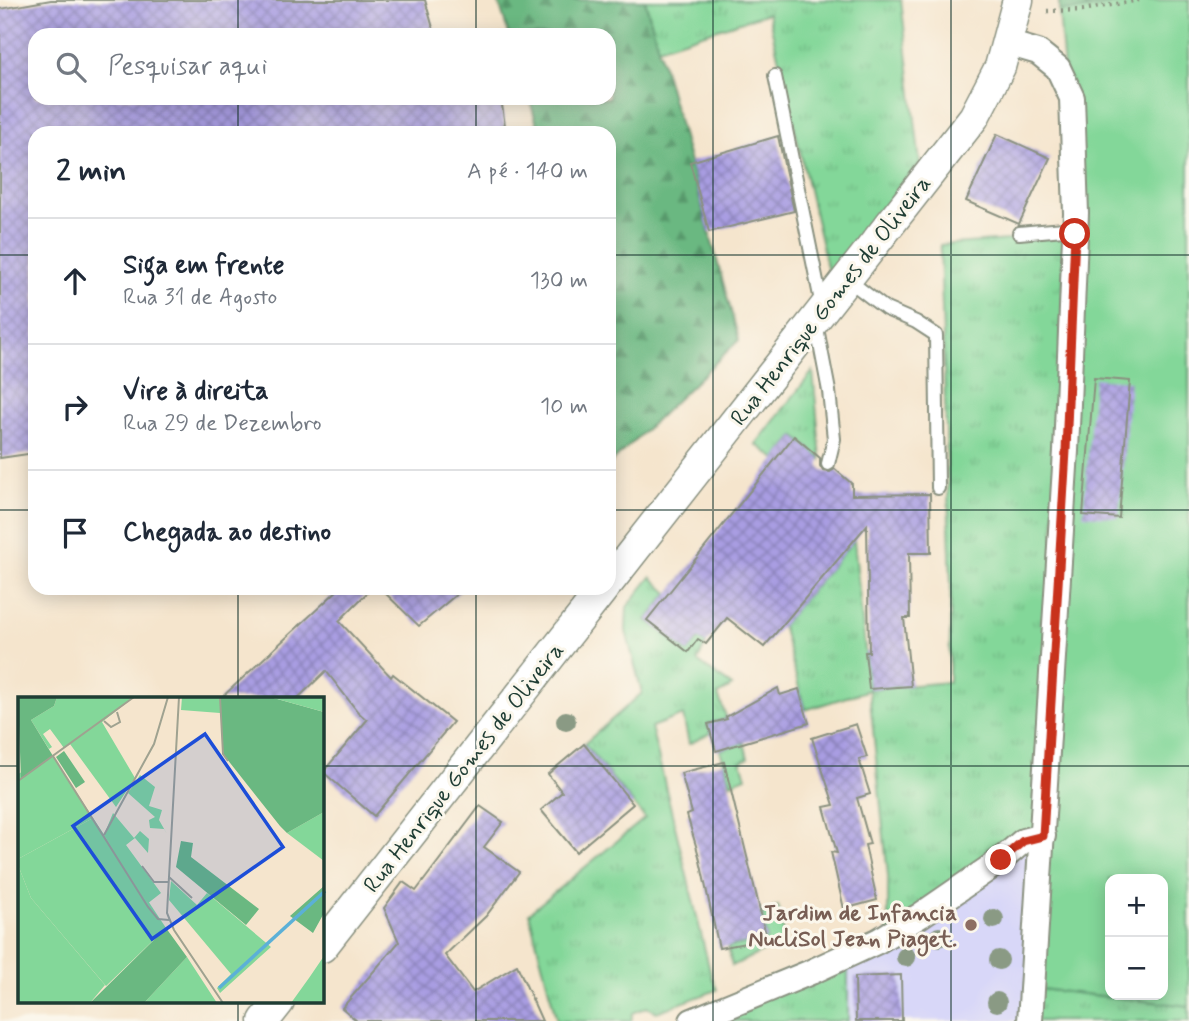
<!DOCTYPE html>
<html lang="pt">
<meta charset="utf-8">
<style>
body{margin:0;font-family:Mynerve,sans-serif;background:#f6f6f7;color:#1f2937}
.controls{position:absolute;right:21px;bottom:21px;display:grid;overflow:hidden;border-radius:14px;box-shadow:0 4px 18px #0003}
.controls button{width:63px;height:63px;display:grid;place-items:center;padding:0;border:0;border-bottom:2px solid #e0e1e3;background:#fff;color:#1f2937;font:35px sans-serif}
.stop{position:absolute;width:21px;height:21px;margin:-16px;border:5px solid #c8321e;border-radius:50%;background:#fff}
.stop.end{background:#c8321e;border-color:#fff;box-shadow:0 2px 7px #0008}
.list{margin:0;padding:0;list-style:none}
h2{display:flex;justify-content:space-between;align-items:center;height:91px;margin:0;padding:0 28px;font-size:30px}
h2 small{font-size:23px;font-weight:400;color:#747a83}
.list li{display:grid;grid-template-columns:46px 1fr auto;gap:21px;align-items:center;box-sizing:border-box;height:126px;padding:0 28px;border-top:2px solid #e0e1e3}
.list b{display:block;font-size:26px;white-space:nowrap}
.list p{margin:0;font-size:23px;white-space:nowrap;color:#747a83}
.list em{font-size:23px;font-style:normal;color:#747a83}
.icon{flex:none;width:38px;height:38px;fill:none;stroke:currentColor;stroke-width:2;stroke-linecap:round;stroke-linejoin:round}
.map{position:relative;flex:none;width:1189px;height:1021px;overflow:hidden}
.search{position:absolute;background:#fff;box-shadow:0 4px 18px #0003;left:28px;top:28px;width:588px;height:77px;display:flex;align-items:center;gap:18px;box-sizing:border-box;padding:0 24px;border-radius:21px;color:#747a83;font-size:26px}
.panel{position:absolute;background:#fff;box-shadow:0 4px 18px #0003;left:28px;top:126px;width:588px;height:469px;border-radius:21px}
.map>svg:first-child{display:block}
.built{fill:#d8d7f8}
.grass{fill:url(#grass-tufts);stroke:#518a66;stroke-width:2}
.forest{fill:url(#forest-firs);stroke:#447a5a;stroke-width:2}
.garden{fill:#83d799;stroke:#518a66;stroke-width:2;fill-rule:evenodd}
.building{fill:url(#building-cross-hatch)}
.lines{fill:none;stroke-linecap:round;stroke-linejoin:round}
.service-casing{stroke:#8a9180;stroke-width:16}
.minor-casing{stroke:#8a9180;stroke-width:28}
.tertiary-casing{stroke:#8a9180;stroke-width:33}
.path{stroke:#8a9180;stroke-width:4.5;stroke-dasharray:2 5;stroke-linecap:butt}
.service{stroke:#fff;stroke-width:12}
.minor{stroke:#fff;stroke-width:24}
.tertiary{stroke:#fff;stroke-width:30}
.tree{fill:#8a9a84}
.route{stroke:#c8321e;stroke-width:9}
.grid{fill:none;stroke:#1f3d34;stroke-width:2;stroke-opacity:0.55}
.education-dot{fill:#8d6e63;stroke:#fbf7ec;stroke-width:2.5}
.labels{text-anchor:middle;stroke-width:6;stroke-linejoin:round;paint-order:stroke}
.street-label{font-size:23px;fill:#1f3d34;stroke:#fbf7ec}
.education-label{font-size:23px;font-weight:bold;fill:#785e54;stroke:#fbf7ec;text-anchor:end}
.inset-river{fill:none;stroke:#5bb0d7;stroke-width:3.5}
.inset-road{fill:none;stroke:#9fa290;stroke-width:2}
.view{fill:#1d4ed8;fill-opacity:0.15;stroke:#1d4ed8;stroke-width:3.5}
.inset-edge{fill:none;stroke:#1f3d34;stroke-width:3.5}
</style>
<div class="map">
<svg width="1189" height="1021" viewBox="0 0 1189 1021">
<defs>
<pattern id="grass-tufts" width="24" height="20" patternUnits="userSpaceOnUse" patternTransform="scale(1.75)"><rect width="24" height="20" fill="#83d799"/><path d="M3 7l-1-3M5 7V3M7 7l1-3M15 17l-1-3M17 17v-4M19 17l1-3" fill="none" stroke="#71b984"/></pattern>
<pattern id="forest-firs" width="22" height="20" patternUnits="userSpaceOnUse" patternTransform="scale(1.75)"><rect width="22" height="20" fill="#6ab881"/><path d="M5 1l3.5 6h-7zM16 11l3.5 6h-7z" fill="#57976a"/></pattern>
<pattern id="building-cross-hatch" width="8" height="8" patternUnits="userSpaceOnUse" patternTransform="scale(1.75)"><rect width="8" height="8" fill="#a99de2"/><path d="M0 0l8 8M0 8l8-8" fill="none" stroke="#8981b8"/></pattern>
</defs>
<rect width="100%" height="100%" fill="#fbf7ec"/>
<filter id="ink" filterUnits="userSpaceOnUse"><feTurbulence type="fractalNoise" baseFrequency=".0143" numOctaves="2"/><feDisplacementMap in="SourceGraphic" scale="14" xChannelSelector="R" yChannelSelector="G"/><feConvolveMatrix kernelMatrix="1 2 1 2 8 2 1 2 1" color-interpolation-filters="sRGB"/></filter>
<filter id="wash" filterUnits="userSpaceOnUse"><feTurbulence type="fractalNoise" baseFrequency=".00686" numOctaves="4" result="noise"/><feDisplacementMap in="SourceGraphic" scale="28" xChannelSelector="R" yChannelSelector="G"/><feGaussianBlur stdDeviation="1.57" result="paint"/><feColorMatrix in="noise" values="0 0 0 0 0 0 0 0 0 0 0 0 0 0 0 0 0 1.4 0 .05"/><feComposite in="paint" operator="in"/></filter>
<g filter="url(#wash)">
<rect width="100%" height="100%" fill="#f5e5cd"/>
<path class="built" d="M1043,836L1030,1021H848V955Z"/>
<g class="grass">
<path d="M645,0H901L920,163L829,276L768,13L658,48Z"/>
<path d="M1065,236L1043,836L888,935V876L869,690L805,710L782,625L854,540L869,689L949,682L951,584L940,245Z"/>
<path d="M813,371L821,459L795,436L776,459L756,444Z"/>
<path d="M651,577L668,593L647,620L687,652L699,639L706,644L697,661L732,686L718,695L727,719L708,724L711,733L689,744L683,715L651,727L711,975L717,990L657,1012L647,1007L633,1013L631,1021H557L529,913L645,818L584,744L642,693L626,631L627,607Z"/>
<path d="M744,742L748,758L741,761L746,777L731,783L720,750Z"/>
<path d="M778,906L785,941L732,966L728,947L767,939L761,914Z"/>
<path d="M848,955V1021H689Z"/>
<path d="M1032,988L1189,1006V1021H1031Z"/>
</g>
<g class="forest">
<path d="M498,0H645L739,340L609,465V133H540L529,98H609V35H509Z"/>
<path d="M1059,0H1139L1082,10L1059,11Z"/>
</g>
<path class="garden" d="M1139,0H1189V1006L1032,988L1076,213L1059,11L1082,10ZM1110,879H1163V995H1110Z"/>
<g id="blocks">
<g class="building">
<path d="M51,0H425L435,35H35V98H501L506,133H35V453L0,458V9Z"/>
<path d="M997,134L1050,158L1019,224L966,201Z"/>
<path d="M778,136L794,211L709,232L690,162Z"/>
<path d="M1094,378L1130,381L1119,518L1083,515Z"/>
<path d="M794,436L820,458V466L823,471L830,472L835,469L852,484V495L930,494L931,553H909L910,618H904L911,686L869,689L865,652H869L867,525L764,647L727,618L706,644L698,639L688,652L647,620Z"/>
<path d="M340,588H372L339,621L391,677L393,674L453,722L374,816L323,772L367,720L358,712L326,671L297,699H220Z"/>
<path d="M380,588H464L419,626Z"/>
<path d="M778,688L780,695L799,689L809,723L716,751L708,724L727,719L726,717Z"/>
<path d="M856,724L867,757L859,759L870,794L857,798L870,844L865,845L877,900L844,909L831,852L837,853L824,807L834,805L812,738Z"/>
<path d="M584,744L633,804L576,852L541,810L562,792L548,774Z"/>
<path d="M724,762L767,939L719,948L699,856L687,815L692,813L681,773Z"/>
<path d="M480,806L503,822L484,847L519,872L486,916L445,955L473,992L517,965L542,1021H357L342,1008L399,942L384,908L403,882L416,891Z"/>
<path d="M901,975L902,1021H856L855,977Z"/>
</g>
</g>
</g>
<g filter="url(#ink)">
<use href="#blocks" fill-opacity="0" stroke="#8a9180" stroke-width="2"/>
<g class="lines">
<g class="service-casing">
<g id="service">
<path d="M775,76L822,306"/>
<path d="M1019,233L1075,228"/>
<path d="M847,279L886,309L916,322L936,335L938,488"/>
<path d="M816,323L829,391L834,439L828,464"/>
</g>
</g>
<g class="minor-casing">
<g id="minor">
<path d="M1007,43L1038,52L1058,68L1072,98L1076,213L1066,451L1030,1021"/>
<path d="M692,1021L811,972L878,941L921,915L1001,860L1023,841L1043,836"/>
</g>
</g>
<g class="tertiary-casing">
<g id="tertiary">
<path d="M609,582L974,117L1000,67L1018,0"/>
<path d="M322,947L604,588"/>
<path d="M264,1021L279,1002"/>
</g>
</g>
<path class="path" d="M1047,11L1082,10L1139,0"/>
<use href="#service" class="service"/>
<use href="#minor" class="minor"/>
<use href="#tertiary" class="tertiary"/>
</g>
<g class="tree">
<circle cx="566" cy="721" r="10"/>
<circle cx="994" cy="919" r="10"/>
<circle cx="939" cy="937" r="10"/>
<circle cx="906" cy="957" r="10"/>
<circle cx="999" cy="960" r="10"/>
<circle cx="997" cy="1002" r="10"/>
</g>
</g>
<g class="lines" filter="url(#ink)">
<path class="route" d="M1001,860L1023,841L1043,836L1066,451L1075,234"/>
</g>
<path class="grid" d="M238,0V35M476,0V35M713,0V1021M951,0V1021M238,98V133M476,98V133M0,255H35M609,255H1189M0,510H35M609,510H1189M238,588V699M476,588V1021M0,766H19M322,766H1189M238,1002V1021"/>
<circle class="education-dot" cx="971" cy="925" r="7"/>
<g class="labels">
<g class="street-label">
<text transform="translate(830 300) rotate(-52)" y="8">Rua Henrique Gomes de Oliveira</text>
<text transform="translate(463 767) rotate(-52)" y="8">Rua Henrique Gomes de Oliveira</text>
</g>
<g class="education-label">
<text x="957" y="920">Jardim de Infancia<tspan x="957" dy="26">NucliSol Jean Piaget.</tspan></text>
</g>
</g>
<g transform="translate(18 697)">
<rect width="306" height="306" fill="#f5e5cd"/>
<path d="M39,0H116L84,25L117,81L98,110L52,47L46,51L32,32L25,37L34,50L31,52L13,23L36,9ZM164,0H202V16L163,13ZM35,59L75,121L0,162V77ZM122,78L137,90L131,109L144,113L141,123L149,137L146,132L132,131L131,123L137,120L110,96ZM306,115V164L269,136ZM95,116L116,141L122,134L131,142L130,156L117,141L108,148L143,196L129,207L86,138ZM0,168L13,201L87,288L72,306H0ZM153,184L179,208L189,196L253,250L202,296L199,291L213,277L151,203ZM306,259V306H273L291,281ZM169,260L199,306H126Z" fill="#83d799"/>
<path d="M0,0H39L36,9L13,23L35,59L3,82ZM202,0H252L306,15V115L269,136L262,129L205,57ZM46,54L67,85L58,91L38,60ZM163,144L175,146L173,160L241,212L228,228L158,170ZM306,189V216L295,236L272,219ZM148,231L169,260L126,306H72Z" fill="#6ab881"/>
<path d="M252,0H306V15Z" fill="#83d799"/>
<path d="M75,121L148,231L88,289L13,201L0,168V162Z" fill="#83d799"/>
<path class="inset-river" d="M201,291L307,194"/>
<path class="inset-road" d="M161,0L149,216L156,233L205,306M202,0L205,57L210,64M86,24L93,30L102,25L99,15M35,59L130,210L140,222L151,223M0,84L116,0M86,138L136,47L150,0M124,169L136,185H150M151,180L174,201"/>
<path class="view" d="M187,37L265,150L134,242L55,129Z"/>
<rect width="306" height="306" class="inset-edge"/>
</g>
</svg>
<div class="controls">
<button>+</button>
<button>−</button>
</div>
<div class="stop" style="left:1075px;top:234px"></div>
<div class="stop end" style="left:1001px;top:860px"></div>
<div class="search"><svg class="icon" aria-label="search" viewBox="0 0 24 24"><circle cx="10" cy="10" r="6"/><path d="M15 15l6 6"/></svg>Pesquisar aqui</div>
<section class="panel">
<h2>2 min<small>A pé · 140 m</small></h2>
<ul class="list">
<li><svg class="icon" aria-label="ahead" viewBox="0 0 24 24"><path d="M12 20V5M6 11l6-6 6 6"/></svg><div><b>Siga em frente</b><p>Rua 31 de Agosto</p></div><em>130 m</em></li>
<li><svg class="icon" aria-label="right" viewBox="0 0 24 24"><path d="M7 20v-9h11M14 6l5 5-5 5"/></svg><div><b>Vire à direita</b><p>Rua 29 de Dezembro</p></div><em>10 m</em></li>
<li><svg class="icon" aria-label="arrive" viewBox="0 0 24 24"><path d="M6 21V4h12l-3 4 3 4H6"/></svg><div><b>Chegada ao destino</b></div></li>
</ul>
</section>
</div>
